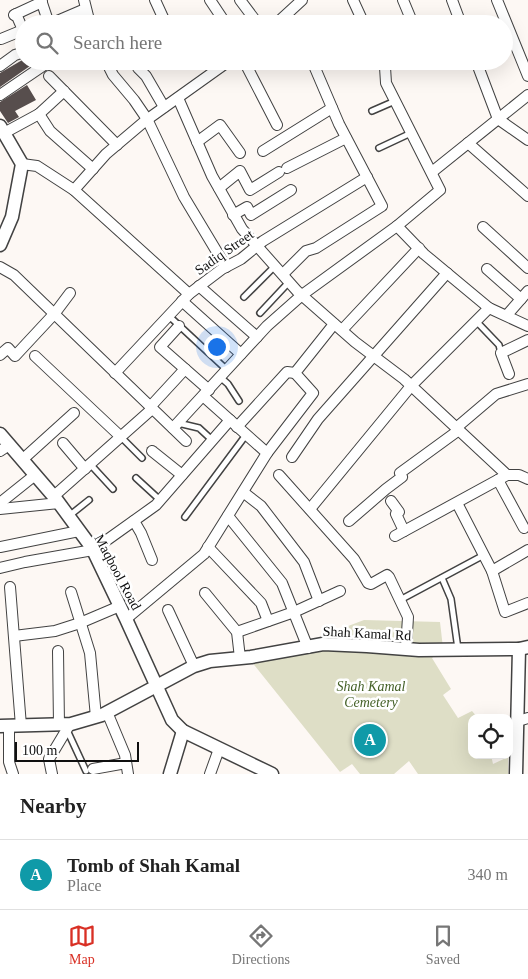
<!DOCTYPE html>
<style>
body{margin:0;font-family:"Times New Roman",serif;background:#f6f6f6;color:#222}
.controls{position:absolute;right:15px;bottom:15px;display:grid;overflow:hidden;border-radius:10px;box-shadow:0 5px 20px #0002}
.controls button{width:45px;height:45px;display:grid;place-items:center;padding:0;border:0;border-bottom:1px solid #e0e0e0;background:#fff;color:#222;font:25px sans-serif}
.scale{position:absolute;left:15px;bottom:12px;width:124px;box-sizing:border-box;padding-left:5px;border:2px solid #0f0f0f;border-top:0;font-size:14px;line-height:18px;white-space:nowrap;color:#0f0f0f;-webkit-text-stroke:4px #fff;paint-order:stroke}
.you{position:absolute;left:216px;top:346px;width:18px;height:18px;margin:-12px;border:4px solid #fff;border-radius:50%;background:#1a73e8;box-shadow:0 0 0 8px #1a73e833}
.badge{display:grid;place-items:center;width:32px;height:32px;border-radius:50%;background:#d93025;color:#fff;font-size:16px;font-weight:700}
.pin{position:absolute;translate:-50% -50%;border:2px solid #fff;box-shadow:0 1px 5px #0006}
.list{margin:0;padding:0;list-style:none}
h2{display:flex;justify-content:space-between;align-items:center;height:65px;margin:0;padding:0 20px;font-size:21px}
h2 small{font-size:16px;font-weight:400;color:#767676}
.list li{display:grid;grid-template-columns:32px 1fr auto;gap:15px;align-items:center;box-sizing:border-box;height:70px;padding:0 20px;border-top:1px solid #e0e0e0}
.list b{display:block;font-size:19px;white-space:nowrap}
.list p{margin:0;font-size:16px;white-space:nowrap;color:#767676}
.list em{font-size:16px;font-style:normal;color:#767676}
.icon{flex:none;width:28px;height:28px;fill:none;stroke:currentColor;stroke-width:2;stroke-linecap:round;stroke-linejoin:round}
.map{position:relative;flex:none;width:528px;height:774px;overflow:hidden}
.search{position:absolute;background:#fff;box-shadow:0 5px 20px #0002;left:15px;right:15px;top:15px;height:55px;display:flex;align-items:center;gap:12px;box-sizing:border-box;padding:0 18px;border-radius:28px;color:#767676;font-size:19px}
.sheet{height:135px;background:#fff}
nav{display:flex;justify-content:space-around;align-items:center;box-sizing:border-box;height:70px;border-top:1px solid #e0e0e0;background:#fff;font-size:14px;color:#767676}
nav a{display:grid;justify-items:center;gap:2px}
nav .on{color:#d93025}
.map>svg:first-child{display:block}
.cemetery{fill:#dedec6}
.building{fill:#574e4d}
.lines{fill:none;stroke-linecap:round;stroke-linejoin:round}
.service-casing{stroke:#424242;stroke-width:8}
.minor-casing{stroke:#424242;stroke-width:12}
.tertiary-casing{stroke:#424242;stroke-width:15}
.service{stroke:#fff;stroke-width:5}
.minor{stroke:#fff;stroke-width:10}
.tertiary{stroke:#fff;stroke-width:12}
.labels{text-anchor:middle;stroke-width:5;stroke-linejoin:round;paint-order:stroke}
.street-label{font-size:14px;fill:#0f0f0f;stroke:#fff}
.park-label{font-size:14px;font-style:italic;fill:#446027;stroke:#fff}
</style>
<div class="map">
<svg width="528" height="774" viewBox="0 0 528 774">
<rect width="100%" height="100%" fill="#fdf8f4"/>
<path class="cemetery" d="M364,620L440,622L443,648L432,658L451,689L443,695L458,718L472,711L478,718H472V755H491L493,764L508,757V774H418L409,761L394,774H360L352,764L340,772L251,661L283,658L309,650L317,647L335,631Z"/>
<g class="building">
<path d="M24,59V61H37L0,87V73Z"/>
<path d="M27,85L36,100L15,111L19,117L8,123L0,111V102Z"/>
<path d="M371,728L381,742L369,751L358,737Z"/>
</g>
<g class="lines">
<g class="service-casing">
<g id="service">
<path d="M372,111L395,101"/>
<path d="M379,148L411,133"/>
<path d="M244,297L275,266"/>
<path d="M260,313L289,282"/>
<path d="M169,316L227,370"/>
<path d="M476,321L499,345L501,353"/>
<path d="M220,377L228,384L239,401"/>
<path d="M178,423L199,428L212,440"/>
<path d="M121,437L142,458"/>
<path d="M90,464L113,489"/>
<path d="M136,478L160,500"/>
<path d="M69,516L89,500"/>
<path d="M185,517L246,435"/>
<path d="M442,578L451,599L458,649"/>
<path d="M400,600L484,555"/>
<path d="M67,730L86,771"/>
</g>
</g>
<g class="minor-casing">
<g id="minor">
<path d="M41,0L49,24"/>
<path d="M84,0L90,24"/>
<path d="M155,0L166,24"/>
<path d="M210,0L226,24"/>
<path d="M240,0L258,24"/>
<path d="M353,0L364,24"/>
<path d="M403,0L413,24"/>
<path d="M452,0L461,24"/>
<path d="M497,0L528,76"/>
<path d="M14,15L42,2"/>
<path d="M50,24L85,9"/>
<path d="M276,24L302,0"/>
<path d="M1,39L23,30L16,14"/>
<path d="M106,61L113,75L134,100L147,119L184,197L226,267"/>
<path d="M244,61L277,125"/>
<path d="M476,61L498,119L528,140"/>
<path d="M0,66L15,55L24,52"/>
<path d="M138,68L146,76L164,107"/>
<path d="M49,76L117,145"/>
<path d="M0,95L50,61"/>
<path d="M178,98L212,176L242,229L297,291L355,342L404,379L507,475"/>
<path d="M39,114L64,91"/>
<path d="M4,133L39,114L50,131L93,169"/>
<path d="M197,142L220,125L240,153"/>
<path d="M468,143L528,196"/>
<path d="M263,151L332,108"/>
<path d="M22,164L37,166L74,190L189,294"/>
<path d="M287,168L346,138"/>
<path d="M432,172L528,95"/>
<path d="M219,188L240,171L250,190L279,172"/>
<path d="M74,190L106,154L145,121L229,61"/>
<path d="M233,215L247,207L251,215L291,190"/>
<path d="M397,226L424,254L489,308L528,326"/>
<path d="M483,227L528,268"/>
<path d="M0,267L14,275L186,441"/>
<path d="M487,269L521,299"/>
<path d="M283,274L306,251L316,248L382,206L339,124L312,61"/>
<path d="M199,286L257,337"/>
<path d="M182,301L241,354"/>
<path d="M507,315L528,291"/>
<path d="M179,326L160,347L209,390"/>
<path d="M342,330L419,248"/>
<path d="M0,355L8,348L15,356L55,313L70,293"/>
<path d="M35,356L121,437"/>
<path d="M115,373L189,294L222,269L241,259L263,241L367,177"/>
<path d="M509,374L501,353L528,340"/>
<path d="M150,407L185,369"/>
<path d="M237,427L287,372L295,373"/>
<path d="M173,428L267,326L302,295L397,226L440,190L386,83L385,67L383,61"/>
<path d="M456,428L496,394L528,384"/>
<path d="M63,443L85,469"/>
<path d="M0,451L9,445"/>
<path d="M152,451L182,475"/>
<path d="M267,453L313,393L295,373L334,324"/>
<path d="M292,457L318,419L447,273"/>
<path d="M22,460L74,413"/>
<path d="M279,475L354,559L368,583L371,584L387,575L389,577L408,617L406,649"/>
<path d="M498,480L524,528"/>
<path d="M243,492L261,506L304,562L319,601"/>
<path d="M54,496L152,409"/>
<path d="M391,501L399,512L396,514L404,531"/>
<path d="M0,503L35,475"/>
<path d="M457,503L492,571L505,612L528,603"/>
<path d="M0,509L59,503"/>
<path d="M310,509L411,386L489,308"/>
<path d="M228,516L282,583L308,648"/>
<path d="M134,521L141,533L152,560"/>
<path d="M349,521L386,489L402,477L400,473L459,430"/>
<path d="M395,536L507,475H519L528,479"/>
<path d="M0,547L79,531"/>
<path d="M208,547L261,603L268,621"/>
<path d="M0,568L25,562L93,550L156,505L230,420"/>
<path d="M492,571L528,550"/>
<path d="M10,587L21,726"/>
<path d="M71,592L90,653L96,717"/>
<path d="M205,593L237,632L240,658"/>
<path d="M168,610L194,666"/>
<path d="M126,619L204,554L267,453L203,396"/>
<path d="M237,632L294,612L340,591"/>
<path d="M14,636L55,631L80,623L120,606"/>
<path d="M58,651L59,725"/>
<path d="M107,712L125,755L128,774"/>
<path d="M518,721L528,718"/>
<path d="M9,726V762L13,774"/>
<path d="M93,769L126,763"/>
<path d="M52,774L49,759L70,724"/>
<path d="M210,774L219,749"/>
</g>
</g>
<g class="tertiary-casing">
<g id="tertiary">
<path d="M0,126L22,164L12,217L0,245"/>
<path d="M0,434L56,499L92,548L126,619L172,720L183,731L272,774"/>
<path d="M0,726L71,724L102,715L194,666L210,661L251,657L323,644L367,646L419,650L519,649L528,647"/>
<path d="M170,774L183,731"/>
<path d="M516,774L519,649"/>
</g>
</g>
<use href="#service" class="service"/>
<use href="#minor" class="minor"/>
<use href="#tertiary" class="tertiary"/>
</g>
<g class="labels">
<g class="street-label">
<text transform="translate(224 252) rotate(-35)" y="5">Sadiq Street</text>
<text transform="translate(118 572) rotate(62)" y="5">Maqbool Road</text>
<text transform="translate(367 633) rotate(3)" y="5">Shah Kamal Rd</text>
</g>
<g class="park-label">
<text x="371" y="691">Shah Kamal<tspan x="371" dy="16">Cemetery</tspan></text>
</g>
</g>
</svg>
<div class="controls">
<button><svg class="icon" aria-label="locate" viewBox="0 0 24 24"><circle cx="12" cy="12" r="6"/><path d="M12 2v4M12 18v4M2 12h4M18 12h4"/></svg></button>
</div>
<div class="scale">100 m</div>
<div class="you"></div>
<div class="pin badge" style="left:370px;top:740px;background:#0f9aa8">A</div>
<div class="search"><svg class="icon" aria-label="search" viewBox="0 0 24 24"><circle cx="10" cy="10" r="6"/><path d="M15 15l6 6"/></svg>Search here</div>
</div>
<section class="sheet">
<h2>Nearby<small></small></h2>
<ul class="list">
<li><span class="badge" style="background:#0f9aa8">A</span><div><b>Tomb of Shah Kamal</b><p>Place</p></div><em>340 m</em></li>
</ul>
</section>
<nav>
<a class="on"><svg class="icon" aria-label="map" viewBox="0 0 24 24"><path d="M3 6l6-2 6 2 6-2v14l-6 2-6-2-6 2zM9 4v14M15 6v14"/></svg>Map</a>
<a><svg class="icon" aria-label="directions" viewBox="0 0 24 24"><path d="M12 3l9 9-9 9-9-9zM9 14v-3h6M13 9l2 2-2 2"/></svg>Directions</a>
<a><svg class="icon" aria-label="saved" viewBox="0 0 24 24"><path d="M7 4h10v16l-5-4-5 4z"/></svg>Saved</a>
</nav>
